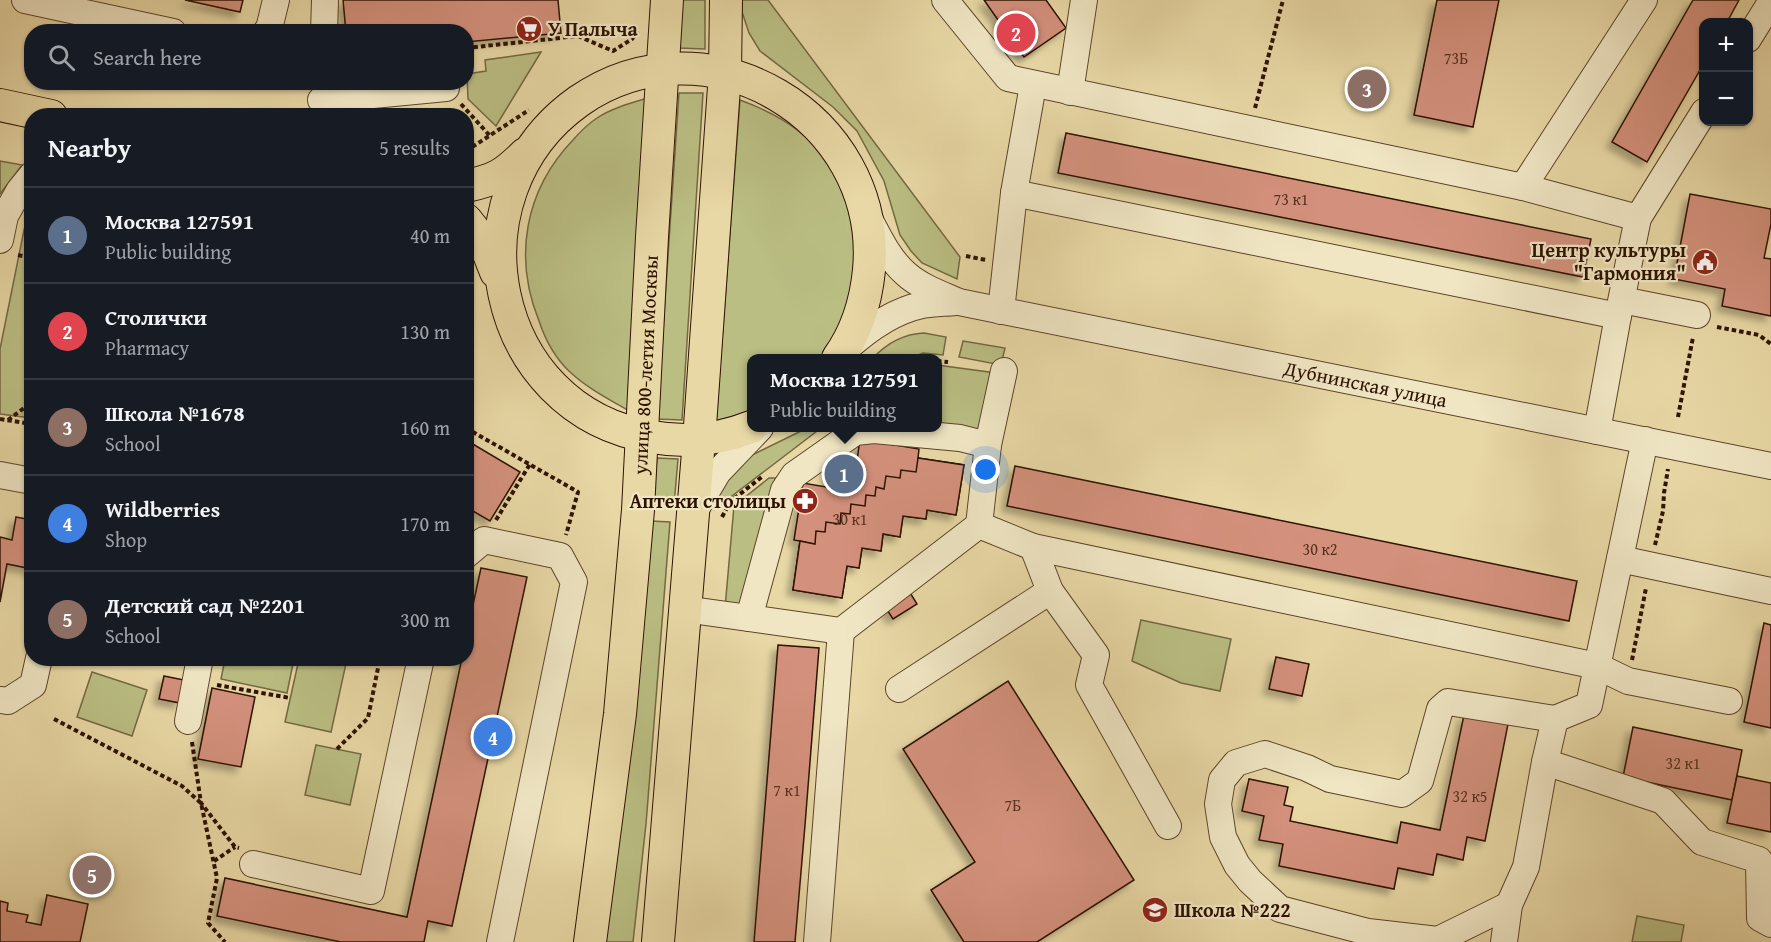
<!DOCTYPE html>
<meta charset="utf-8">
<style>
body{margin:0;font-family:"Gentium Book Plus",serif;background:#242831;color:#f1f3f6}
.controls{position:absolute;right:18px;top:18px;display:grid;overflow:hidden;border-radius:12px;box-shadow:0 2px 4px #0004}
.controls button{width:54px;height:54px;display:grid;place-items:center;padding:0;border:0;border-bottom:2px solid #363941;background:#171b24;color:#f1f3f6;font:30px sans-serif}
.you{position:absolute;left:986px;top:470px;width:21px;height:21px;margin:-15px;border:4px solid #fff;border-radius:50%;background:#1a73e8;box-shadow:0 0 0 9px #1a73e833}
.badge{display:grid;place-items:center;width:39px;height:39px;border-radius:50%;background:#c59692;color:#fff;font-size:20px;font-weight:700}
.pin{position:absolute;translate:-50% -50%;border:3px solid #fff;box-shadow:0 2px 6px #0006}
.popup{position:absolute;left:747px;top:354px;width:195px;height:78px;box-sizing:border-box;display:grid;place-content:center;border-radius:12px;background:#171b24;filter:drop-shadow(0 2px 4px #0005);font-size:20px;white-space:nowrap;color:#9ea1a6}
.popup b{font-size:22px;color:#f1f3f6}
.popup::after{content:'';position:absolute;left:50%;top:100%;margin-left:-12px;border:12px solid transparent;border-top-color:#171b24}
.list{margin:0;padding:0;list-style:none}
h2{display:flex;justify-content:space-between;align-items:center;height:78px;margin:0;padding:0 24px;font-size:26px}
h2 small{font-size:20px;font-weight:400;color:#9ea1a6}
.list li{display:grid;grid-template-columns:39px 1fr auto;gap:18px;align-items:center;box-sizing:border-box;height:96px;padding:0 24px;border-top:2px solid #363941}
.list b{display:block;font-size:22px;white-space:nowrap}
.list p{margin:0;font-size:20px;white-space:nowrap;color:#9ea1a6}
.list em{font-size:20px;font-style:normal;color:#9ea1a6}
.icon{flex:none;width:33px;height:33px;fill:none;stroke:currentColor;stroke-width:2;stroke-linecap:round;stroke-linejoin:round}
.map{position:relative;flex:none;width:1771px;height:942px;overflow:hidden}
.search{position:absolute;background:#171b24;box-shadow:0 2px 4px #0004;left:24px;top:24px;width:450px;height:66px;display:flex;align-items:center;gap:15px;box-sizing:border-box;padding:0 21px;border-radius:24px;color:#9ea1a6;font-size:22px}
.panel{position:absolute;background:#171b24;box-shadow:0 2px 4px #0004;left:24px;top:108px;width:450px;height:558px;border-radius:24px}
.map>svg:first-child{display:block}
.green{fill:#babe83;stroke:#746842;stroke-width:1.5}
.building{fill:#d3907b;stroke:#2e1200;stroke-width:1.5;filter:url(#shadow)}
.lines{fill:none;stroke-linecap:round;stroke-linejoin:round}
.minor-casing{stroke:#5c4429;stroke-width:28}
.major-casing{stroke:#2e1200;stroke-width:34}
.path{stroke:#2e1200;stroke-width:4;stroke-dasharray:4.5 3;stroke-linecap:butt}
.minor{stroke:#f0e6c4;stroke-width:26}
.major{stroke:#e8d8a5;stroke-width:32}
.labels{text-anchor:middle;stroke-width:4.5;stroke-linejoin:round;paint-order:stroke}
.number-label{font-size:16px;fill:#57321f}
.poi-label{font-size:20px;font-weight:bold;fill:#2e1200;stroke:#f0e6c4;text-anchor:start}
.street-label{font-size:20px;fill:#2e1200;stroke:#f0e6c4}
</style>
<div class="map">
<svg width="1771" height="942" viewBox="0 0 1771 942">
<defs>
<filter id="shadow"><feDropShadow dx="-5.5" dy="5.5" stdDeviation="3" flood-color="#0004"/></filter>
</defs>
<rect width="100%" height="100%" fill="#e8d8a5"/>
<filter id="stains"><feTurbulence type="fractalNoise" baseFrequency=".00333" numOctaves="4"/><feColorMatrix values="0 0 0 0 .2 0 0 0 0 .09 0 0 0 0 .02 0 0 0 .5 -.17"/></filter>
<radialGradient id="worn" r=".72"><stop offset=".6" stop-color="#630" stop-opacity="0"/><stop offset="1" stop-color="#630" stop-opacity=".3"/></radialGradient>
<g class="green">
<path d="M680,0H705V49L679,48Z"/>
<path d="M742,0H768L960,257L957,279L922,263L911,251L900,235L884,181L857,131L833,107L760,51L749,33L742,12Z"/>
<path d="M541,52L496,126L468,99L467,74L486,71L485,60Z"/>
<path d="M679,93H703L682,420L657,419Z"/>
<path d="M648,98L631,412C610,400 587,388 570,372C556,359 545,339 539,321C513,257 525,190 573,140C580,132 588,124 597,118C612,108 631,103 648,98Z"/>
<path d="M740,100C770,111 801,127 821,153C835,169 857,220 858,241C860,282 846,326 822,358H751V411L716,421Z"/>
<path d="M0,161L22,165L0,194Z"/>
<path d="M31,211L32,418H31L0,414V349L24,230Z"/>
<path d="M924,333L946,337L943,355L923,353L911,358H873C887,343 903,334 924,333Z"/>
<path d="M963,341L1005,348L1001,365L959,357Z"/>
<path d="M937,365L996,373L982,434L937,428Z"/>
<path d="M807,428H821L715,509L720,489L746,458Z"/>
<path d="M657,458L678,459L674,505L653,503Z"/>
<path d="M769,478H778L741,611L725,608L734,506Z"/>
<path d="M651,521L670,522L646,824L633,942H602Z"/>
<path d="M1141,620L1231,639L1220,691L1181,683L1132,661Z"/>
<path d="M225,659H294L287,693L221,679Z"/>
<path d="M299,659H347L331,732L285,722Z"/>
<path d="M92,672L147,690L132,736L77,717Z"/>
<path d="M316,745L361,754L350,805L305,795Z"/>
<path d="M1637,916L1684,925L1681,942H1632Z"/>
</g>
<g class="building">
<path d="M185,0H243L240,12Z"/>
<path d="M343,0H558L561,33L466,42V32H346Z"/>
<path d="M984,0H1046L1066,28L1024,57Z"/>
<path d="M1437,0H1499L1473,127L1414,115Z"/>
<path d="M1693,0H1739L1727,22H1704V63L1647,162L1612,142Z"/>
<path d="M1066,133L1591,239L1583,277L1058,173Z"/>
<path d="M1690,194L1771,209V224L1764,258L1771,259V316L1722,306L1725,289L1674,279Z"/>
<path d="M860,439L919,449L918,458L964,465L956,515L927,510L926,519L903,516L900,537L883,534L881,551L862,548L859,568L847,566L842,598L793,590L800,541L794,540L803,483L832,488L835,464L856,468Z"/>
<path d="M466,440L520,472L490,521L466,507Z"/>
<path d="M918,458L964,465L956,515L927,510L926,519L903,516L900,537L883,534L881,551L862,548L859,568L847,566L842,598L793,590L800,541L815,544L816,531L825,532L826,522L840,524L841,513L850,514L851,504L865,506L866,495L875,496L876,487L884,489L886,476L900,478L901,470L916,472Z"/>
<path d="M1015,466L1577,581L1569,621L1007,506Z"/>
<path d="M16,517L32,520V569L7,564L0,602V537L12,540Z"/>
<path d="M481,568L527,577L452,926L428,921L424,942H341L217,916L225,878L407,917L462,658H466V637Z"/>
<path d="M906,586L917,604L893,619L882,602Z"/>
<path d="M1764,623L1771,625V728L1744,722Z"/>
<path d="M778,645L819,648L805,825L795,942H754Z"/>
<path d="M1276,657L1309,664L1302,696L1269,689Z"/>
<path d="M164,676L184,680L180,703L159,699Z"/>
<path d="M1008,681L1134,880L1037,942H964L931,890L975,862L903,749Z"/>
<path d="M212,688L255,697L241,767L198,759Z"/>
<path d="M1464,715L1508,724L1485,841L1467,837L1463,860L1437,854L1433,875L1398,868L1394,889L1279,866L1283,844L1259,840L1264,816L1242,811L1249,779L1288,787L1284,805L1293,807L1290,821L1397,843L1401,822L1440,830Z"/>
<path d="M1633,727L1742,750L1732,800L1623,777Z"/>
<path d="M1737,776L1771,783V832L1727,823Z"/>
<path d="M47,895L88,904L80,942H0V901L8,903L7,911L28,915L26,922L41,925Z"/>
</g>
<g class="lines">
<g class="minor-casing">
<g id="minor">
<path d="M25,0L173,32"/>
<path d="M945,0L1008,78L1523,187L1638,218L1618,316L1597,431"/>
<path d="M266,32L269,29L276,0"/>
<path d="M324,32L325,0"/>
<path d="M1748,39L1771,2"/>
<path d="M1070,92L1084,0"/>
<path d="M321,100L446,88"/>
<path d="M1523,187L1644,0"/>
<path d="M1014,193L1618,316"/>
<path id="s1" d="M867,215C878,235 888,258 905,273C920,287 941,294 959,302L1771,466"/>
<path d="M1638,218L1704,112"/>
<path d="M0,240L5,216L19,191L32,175"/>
<path d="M1622,300L1697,315"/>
<path d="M1001,311L1014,193L1033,85"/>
<path d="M846,349C868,329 893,311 922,305C933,303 945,303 955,302"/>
<path d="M1645,440L1589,705L1555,719L1545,762L1663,801L1702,842L1759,860L1760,918L1771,924"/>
<path d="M0,475L32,481"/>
<path d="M694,512L718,472L760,428"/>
<path d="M979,525L988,445L1004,371"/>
<path d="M1033,547L1050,591L1096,655L1089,685L1168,826"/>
<path d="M466,555L484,540L560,556L574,582L500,942"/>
<path d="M1620,559L1771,591"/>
<path d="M684,609L841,631L979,525L1033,547L1597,666L1628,681L1729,701"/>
<path d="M749,618L784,490L794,475L855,432L874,430L960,438L988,445"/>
<path d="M899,689L1050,591"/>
<path d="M0,700L8,701L33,685L39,658"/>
<path d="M188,721L200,658"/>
<path d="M253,864L371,891L421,658"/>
<path d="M1509,905L1438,940L1368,932L1280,909L1250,881L1237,865L1223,837L1218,804L1222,780L1236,763L1265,754L1307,768L1330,779L1402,794L1420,781L1440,709L1448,702L1555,719"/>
<path d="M817,942L841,631"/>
<path d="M1504,942L1509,905L1526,867L1545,762"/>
</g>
</g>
<g class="major-casing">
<g id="major">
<path d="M0,105L51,116"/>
<path d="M466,186C495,180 504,175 525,154"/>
<path d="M466,220L485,244L496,272"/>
<path d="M751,427C719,440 686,443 652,437C489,411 446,195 579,101C706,13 883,116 869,270C866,301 856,333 838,358"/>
<path id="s2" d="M590,942L620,714L638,510L652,237L667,0"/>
<path d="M658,942L699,440L725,73L726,0"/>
</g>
</g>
<g class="path">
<path d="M466,48L578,36L613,51L632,39L638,31"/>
<path d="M461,104L491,137"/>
<path d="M1255,108L1283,0"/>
<path d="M466,151L529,110"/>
<path d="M18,255L32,258"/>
<path d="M966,256L986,260"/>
<path d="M1717,327L1759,335L1771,344"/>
<path d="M937,361L948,362"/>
<path d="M1678,417L1693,337"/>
<path d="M0,419L32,424"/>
<path d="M8,420L32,402"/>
<path d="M466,428L578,492L566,535"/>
<path d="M722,517L731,501L763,476"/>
<path d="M496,520L530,464"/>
<path d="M1655,545L1663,511L1664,493L1668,469"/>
<path d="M1632,660L1646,588"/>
<path d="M217,685L290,698"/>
<path d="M54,719L182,786L201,803L217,878L208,923L225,942"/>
<path d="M192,742L201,803L235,847L239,848"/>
<path d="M337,749L368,718L380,658"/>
<path d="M214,861L235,847"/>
</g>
<use href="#minor" class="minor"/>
<use href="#major" class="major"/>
</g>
<defs>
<g id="supermarket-disc" transform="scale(1.35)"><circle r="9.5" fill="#8f2418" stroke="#f0e6c4"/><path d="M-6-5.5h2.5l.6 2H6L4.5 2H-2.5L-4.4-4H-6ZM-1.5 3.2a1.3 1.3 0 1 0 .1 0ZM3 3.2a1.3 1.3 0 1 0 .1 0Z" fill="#fff"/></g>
<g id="civic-disc" transform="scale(1.35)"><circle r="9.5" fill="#8f2418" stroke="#f0e6c4"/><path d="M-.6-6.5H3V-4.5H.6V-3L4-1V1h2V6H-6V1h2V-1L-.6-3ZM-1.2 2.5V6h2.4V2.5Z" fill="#fff"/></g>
<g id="pharmacy-disc" transform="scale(1.35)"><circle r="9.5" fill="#8f2418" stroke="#f0e6c4"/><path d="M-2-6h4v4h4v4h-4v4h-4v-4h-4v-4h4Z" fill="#fff"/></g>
<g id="school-disc" transform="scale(1.35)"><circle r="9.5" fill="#8f2418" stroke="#f0e6c4"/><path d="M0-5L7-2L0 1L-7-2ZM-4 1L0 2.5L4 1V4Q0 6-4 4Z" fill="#fff"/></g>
</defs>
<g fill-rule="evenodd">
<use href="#supermarket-disc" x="529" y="29"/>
<use href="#civic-disc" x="1705" y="262"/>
<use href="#pharmacy-disc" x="805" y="501"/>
<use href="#school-disc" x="1155" y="910"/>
</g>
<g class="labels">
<g class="number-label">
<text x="1456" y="64">73Б</text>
<text x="1291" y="205">73 к1</text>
<text x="850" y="525">30 к1</text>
<text x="1320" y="555">30 к2</text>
<text x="1683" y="769">32 к1</text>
<text x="787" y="796">7 к1</text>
<text x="1470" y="802">32 к5</text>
<text x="1013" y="811">7Б</text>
</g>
<g class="poi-label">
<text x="548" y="36">У Палыча</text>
<text x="1686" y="257" text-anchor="end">Центр культуры<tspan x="1686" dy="23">"Гармония"</tspan></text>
<text x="786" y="508" text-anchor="end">Аптеки столицы</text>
<text x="1174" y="917">Школа №222</text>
</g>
<g class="street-label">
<text dy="7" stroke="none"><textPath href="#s2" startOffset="580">улица 800-летия Москвы</textPath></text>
<text dy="7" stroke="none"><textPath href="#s1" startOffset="546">Дубнинская улица</textPath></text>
</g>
</g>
<rect width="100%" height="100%" filter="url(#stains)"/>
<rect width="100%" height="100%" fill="url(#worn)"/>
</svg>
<div class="controls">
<button>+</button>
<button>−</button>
</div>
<div class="you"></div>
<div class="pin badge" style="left:844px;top:474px;background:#5c6f8a">1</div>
<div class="popup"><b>Москва 127591</b>Public building</div>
<div class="pin badge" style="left:1016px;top:33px;background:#e0444e">2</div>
<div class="pin badge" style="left:1367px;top:89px;background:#8d6e63">3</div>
<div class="pin badge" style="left:493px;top:737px;background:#3f7fe0">4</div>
<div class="pin badge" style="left:92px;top:875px;background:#8d6e63">5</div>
<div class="search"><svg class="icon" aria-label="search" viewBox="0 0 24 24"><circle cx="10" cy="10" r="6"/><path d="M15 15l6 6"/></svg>Search here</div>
<section class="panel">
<h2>Nearby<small>5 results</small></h2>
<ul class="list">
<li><span class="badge" style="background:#5c6f8a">1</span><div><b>Москва 127591</b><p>Public building</p></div><em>40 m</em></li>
<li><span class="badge" style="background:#e0444e">2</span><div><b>Столички</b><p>Pharmacy</p></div><em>130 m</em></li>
<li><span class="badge" style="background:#8d6e63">3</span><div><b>Школа №1678</b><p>School</p></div><em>160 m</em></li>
<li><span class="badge" style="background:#3f7fe0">4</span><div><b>Wildberries</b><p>Shop</p></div><em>170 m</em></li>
<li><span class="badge" style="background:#8d6e63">5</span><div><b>Детский сад №2201</b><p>School</p></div><em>300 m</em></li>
</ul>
</section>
</div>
